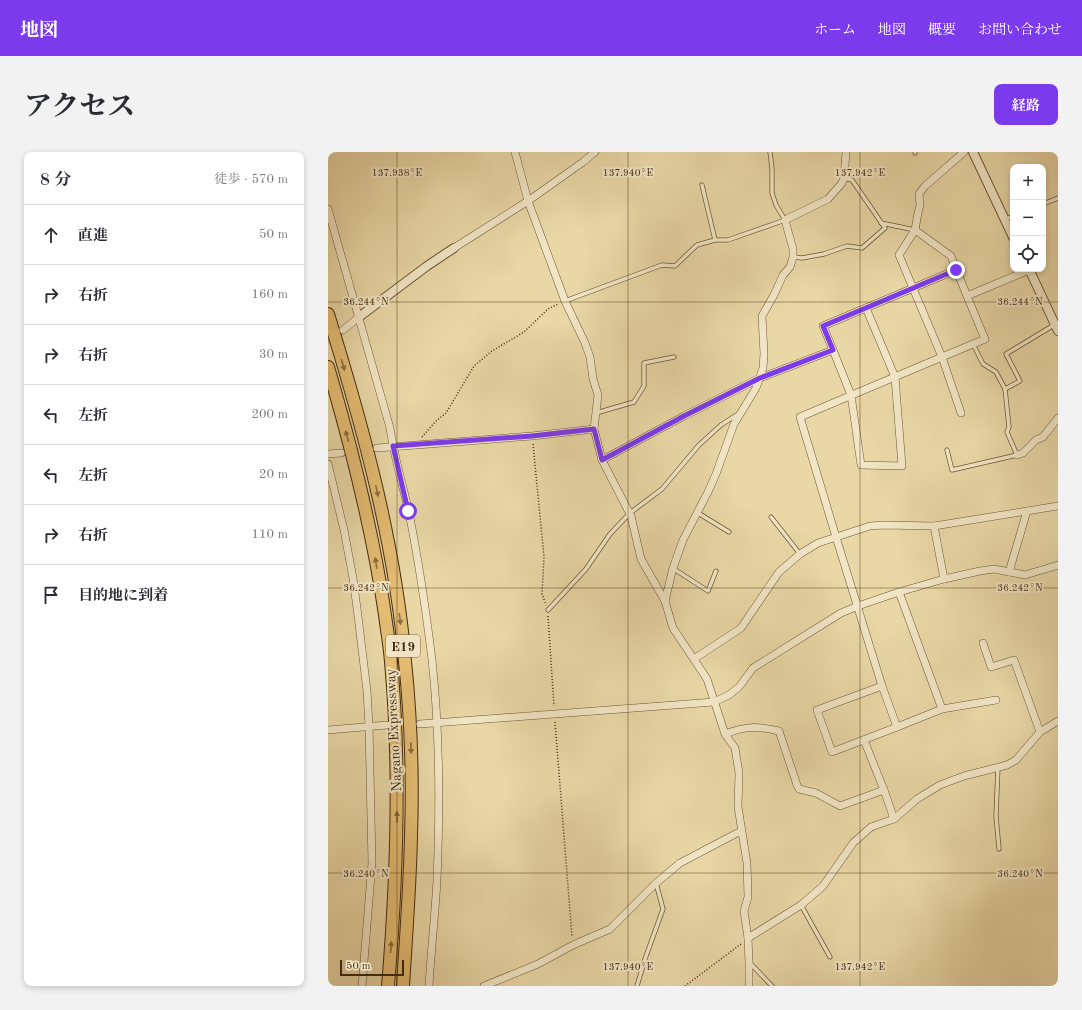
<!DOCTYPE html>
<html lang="ja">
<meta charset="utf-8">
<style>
body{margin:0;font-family:"Old Standard TT","Noto Serif JP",serif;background:#f2f2f3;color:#2b2b33}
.controls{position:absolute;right:12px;top:12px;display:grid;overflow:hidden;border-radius:8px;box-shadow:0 2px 6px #0003}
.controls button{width:36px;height:36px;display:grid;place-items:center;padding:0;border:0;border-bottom:1px solid #e1e1e2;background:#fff;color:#2b2b33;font:20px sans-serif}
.scale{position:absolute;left:12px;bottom:10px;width:64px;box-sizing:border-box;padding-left:4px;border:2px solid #442c0f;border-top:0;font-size:11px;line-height:14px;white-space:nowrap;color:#442c0f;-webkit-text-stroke:3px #f1e5c5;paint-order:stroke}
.stop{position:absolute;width:12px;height:12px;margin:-9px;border:3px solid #7c3aed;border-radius:50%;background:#fff}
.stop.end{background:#7c3aed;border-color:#fff;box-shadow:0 1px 4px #0008}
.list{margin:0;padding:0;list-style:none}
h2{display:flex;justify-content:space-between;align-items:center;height:52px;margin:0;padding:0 16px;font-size:17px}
h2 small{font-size:13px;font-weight:400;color:#7c7c81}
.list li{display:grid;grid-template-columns:26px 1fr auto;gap:12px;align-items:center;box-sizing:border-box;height:60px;padding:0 16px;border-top:1px solid #e1e1e2}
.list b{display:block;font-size:15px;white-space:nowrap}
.list em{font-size:13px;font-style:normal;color:#7c7c81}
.icon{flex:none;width:22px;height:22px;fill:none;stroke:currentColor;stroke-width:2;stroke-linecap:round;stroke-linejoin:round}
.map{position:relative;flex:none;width:730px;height:834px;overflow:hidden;border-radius:8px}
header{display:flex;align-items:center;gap:24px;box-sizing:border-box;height:56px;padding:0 20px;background:#7c3aed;color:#fff}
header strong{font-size:19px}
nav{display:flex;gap:22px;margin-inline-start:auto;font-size:14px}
.intro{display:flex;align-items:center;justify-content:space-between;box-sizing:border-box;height:96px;padding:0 24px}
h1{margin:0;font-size:28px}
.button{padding:10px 18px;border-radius:8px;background:#7c3aed;color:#fff;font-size:14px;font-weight:700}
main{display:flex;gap:24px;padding:0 24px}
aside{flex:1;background:#fff;border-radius:8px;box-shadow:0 2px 6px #0003}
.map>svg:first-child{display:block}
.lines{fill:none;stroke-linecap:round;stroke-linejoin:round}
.minor-tunnel{stroke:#c8b588;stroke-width:7;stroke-dasharray:7 3.5;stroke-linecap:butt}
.service-casing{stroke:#6d5735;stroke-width:5}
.minor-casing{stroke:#6d5735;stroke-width:8}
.tertiary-casing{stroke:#6d5735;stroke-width:10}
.motorway-casing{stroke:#442c0f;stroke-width:14}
.path{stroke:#442c0f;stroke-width:1.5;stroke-dasharray:1 2;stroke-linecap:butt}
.service{stroke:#f1e5c5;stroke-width:3.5}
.minor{stroke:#f1e5c5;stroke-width:7}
.tertiary{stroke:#f1e5c5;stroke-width:8}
.motorway{stroke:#e4bc73;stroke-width:12}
.oneway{fill:#8c6d3c}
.route{stroke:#7c3aed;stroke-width:5}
.ticks{fill:none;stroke:#442c0f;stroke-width:1;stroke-opacity:0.45}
.labels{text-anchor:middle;stroke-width:4;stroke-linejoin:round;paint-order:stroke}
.shield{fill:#f1e5c5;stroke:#786446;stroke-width:1}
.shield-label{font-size:13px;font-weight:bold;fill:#442c0f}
.street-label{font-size:14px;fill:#442c0f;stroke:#f1e5c5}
.ticks-label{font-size:10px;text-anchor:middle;fill:#442c0f;stroke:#f1e5c5;stroke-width:4;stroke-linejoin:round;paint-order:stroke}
</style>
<header>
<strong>地図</strong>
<nav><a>ホーム</a><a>地図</a><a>概要</a><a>お問い合わせ</a></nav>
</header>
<div class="intro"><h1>アクセス</h1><a class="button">経路</a></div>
<main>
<aside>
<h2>8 分<small>徒歩 · 570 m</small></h2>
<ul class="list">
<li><svg class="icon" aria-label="ahead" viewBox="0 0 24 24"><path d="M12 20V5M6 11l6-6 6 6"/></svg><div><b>直進</b></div><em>50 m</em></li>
<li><svg class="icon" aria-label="right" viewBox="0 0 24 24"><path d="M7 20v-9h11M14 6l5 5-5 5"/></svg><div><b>右折</b></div><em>160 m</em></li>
<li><svg class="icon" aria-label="right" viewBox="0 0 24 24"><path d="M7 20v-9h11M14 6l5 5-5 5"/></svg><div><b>右折</b></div><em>30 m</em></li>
<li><svg class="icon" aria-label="left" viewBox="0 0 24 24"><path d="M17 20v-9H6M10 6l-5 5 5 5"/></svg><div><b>左折</b></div><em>200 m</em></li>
<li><svg class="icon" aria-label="left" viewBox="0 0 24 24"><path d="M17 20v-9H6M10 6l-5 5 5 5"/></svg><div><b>左折</b></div><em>20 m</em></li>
<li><svg class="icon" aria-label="right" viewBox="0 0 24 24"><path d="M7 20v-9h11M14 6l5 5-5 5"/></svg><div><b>右折</b></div><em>110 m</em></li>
<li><svg class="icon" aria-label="arrive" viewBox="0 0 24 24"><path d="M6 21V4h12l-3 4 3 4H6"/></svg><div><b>目的地に到着</b></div></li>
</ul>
</aside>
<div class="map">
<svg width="730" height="834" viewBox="0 0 730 834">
<rect width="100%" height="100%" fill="#e9d7a6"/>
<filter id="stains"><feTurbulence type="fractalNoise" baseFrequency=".005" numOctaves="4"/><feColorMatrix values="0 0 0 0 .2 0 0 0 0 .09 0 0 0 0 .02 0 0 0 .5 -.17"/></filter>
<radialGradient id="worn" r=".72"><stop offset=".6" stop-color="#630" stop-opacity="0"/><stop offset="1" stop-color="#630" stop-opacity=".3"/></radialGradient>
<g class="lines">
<g class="minor-tunnel">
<path d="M0,191L15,178"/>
<path d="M13,301L42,297"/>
</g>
<g class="service-casing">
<g id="service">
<path d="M587,0V1"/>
<path d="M374,33L387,88"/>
<path d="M715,52L730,46"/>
<path d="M678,67L685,64"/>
<path d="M553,71L587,78"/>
<path d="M465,105L474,106L496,102L519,94L534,96L557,76L524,28L516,26"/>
<path d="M237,149L334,113L347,114L369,93L387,88H400L457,68L448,53L444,41V17L442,0"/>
<path d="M645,192L655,212L668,220L677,237"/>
<path d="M268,261L306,250L316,234V211L346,205"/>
<path d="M619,298L624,318L689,303L679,280L681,275L677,237L692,229L678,202L726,173"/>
<path d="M370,361L401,380"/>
<path d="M443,365L472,402"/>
<path d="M346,417L380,439L388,419"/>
<path d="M220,458L258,417L282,382L302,361L334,337L371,293L393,273L410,262"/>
<path d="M670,615L668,664L671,697"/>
<path d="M473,753L502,805"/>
<path d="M421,810L444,834"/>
<path d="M309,834L317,807L335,757L328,731"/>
</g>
</g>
<g class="minor-casing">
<g id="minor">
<path d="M187,0L200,49L237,149L257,191L262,205L265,227L270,243L266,277L274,308L303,364L313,407L337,449L345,476L379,527L397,582L407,596L411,621L410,655L419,711L420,745L416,759L420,786L421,810V834"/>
<path d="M636,0L597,34L591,42L592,53L590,61L587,78L571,103L614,205L657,187L639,144L701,118"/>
<path d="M0,57L62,276C66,305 75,333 81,361C91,410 98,459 104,508C112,581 112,655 109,728C107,764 103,799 101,834"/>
<path d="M587,78L623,104L639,144"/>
<path d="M126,96L200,49L255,10L267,0"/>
<path d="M15,178L31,165"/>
<path d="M505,198L523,243L533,313L574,314L567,225L538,156"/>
<path d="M49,296L204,284L266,277"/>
<path d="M0,302L13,301"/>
<path d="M689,303L695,301L708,288L715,285L730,266"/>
<path d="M274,308L356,264L432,226L505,198L495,174L628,118"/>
<path d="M0,312L16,378L25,426L30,464L39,539L41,574L44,711L34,834"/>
<path d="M606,374L616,427"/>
<path d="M681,420L699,359"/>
<path d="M571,440L614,557L569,575L554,534L508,385L472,265L614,205L633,261"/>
<path d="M337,449L345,416L355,388L380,340L388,322L406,272L428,236L435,216L436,202L434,164L447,141L455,123L462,115L465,105V97L457,68L500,47L514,31L516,26L518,0"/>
<path d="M655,491L663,515L686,508L712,580"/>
<path d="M366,507L413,476L451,420L472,402L490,391L542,374L556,373L606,374L730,354"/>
<path d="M554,534L489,558L504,600L569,575"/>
<path d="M614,557L668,548"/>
<path d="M92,572L386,550L401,543L411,535L425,516L513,461L530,454L571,440L616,427L652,419L666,417L697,423L730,413"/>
<path d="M0,578L59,573"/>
<path d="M397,582C417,574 430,574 451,579L469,633L471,637L488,641L512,654L556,638"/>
<path d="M536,588L556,638L566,667"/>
<path d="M420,786L473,753L495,734L525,691L543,675L566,667L589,647L612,633L636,624L679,613L688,608L712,580L730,569"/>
<path d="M156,834L210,812L245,793L282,777L328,731L352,711L413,679"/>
</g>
</g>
<g class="tertiary-casing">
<g id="tertiary">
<path d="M645,0L685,85"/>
<path d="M701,117L730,179"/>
<path d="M31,165L99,114L126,96"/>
</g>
</g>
<g class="motorway-casing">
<g id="motorway">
<path d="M0,162C35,275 67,391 77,509C83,567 85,626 83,684C82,734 78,784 75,834"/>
<path d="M0,215C24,297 45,379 57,463C59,479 62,495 63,510C73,618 69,726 60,834"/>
</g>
</g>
<g class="path">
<path d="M94,285L108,269L118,261L146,214L164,199L196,180L220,157L230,152"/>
<path d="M205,292L216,405L214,442L218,453"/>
<path d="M220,464L226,554"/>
<path d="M227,570L244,785"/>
<path d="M357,834L413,792"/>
</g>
<use href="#service" class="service"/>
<use href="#minor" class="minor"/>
<use href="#tertiary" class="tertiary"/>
<use href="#motorway" class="motorway"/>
</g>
<defs><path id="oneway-solid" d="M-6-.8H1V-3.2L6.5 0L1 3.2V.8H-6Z"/></defs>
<g class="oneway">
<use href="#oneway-solid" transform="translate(15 213) rotate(74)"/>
<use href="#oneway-solid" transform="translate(19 284) rotate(-105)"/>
<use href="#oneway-solid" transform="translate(49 339) rotate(77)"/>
<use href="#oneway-solid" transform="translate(48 411) rotate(-99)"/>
<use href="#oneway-solid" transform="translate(72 467) rotate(83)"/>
<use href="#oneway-solid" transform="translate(83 596) rotate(88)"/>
<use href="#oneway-solid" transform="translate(69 665) rotate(-90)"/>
<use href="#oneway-solid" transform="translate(63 795) rotate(-86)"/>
</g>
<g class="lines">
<path class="route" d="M80,359L65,294L204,284L266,277L274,308L356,264L432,226L505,198L495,174L628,118"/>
</g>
<path class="ticks" d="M69,0V834M300,0V834M532,0V834M0,150H730M0,436H730M0,721H730"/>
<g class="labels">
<rect class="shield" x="58" y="483" width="34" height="22" rx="3"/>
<g class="shield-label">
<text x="75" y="499">E19</text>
</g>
<g class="street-label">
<text transform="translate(65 578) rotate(-93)" y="5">Nagano Expressway</text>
</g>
</g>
<g class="ticks-label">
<text x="69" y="24">137.938°E</text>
<text x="300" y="24">137.940°E</text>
<text x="532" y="24">137.942°E</text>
<text x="38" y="153">36.244°N</text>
<text x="692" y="153">36.244°N</text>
<text x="38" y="439">36.242°N</text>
<text x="692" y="439">36.242°N</text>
<text x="38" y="725">36.240°N</text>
<text x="692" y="725">36.240°N</text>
<text x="300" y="818">137.940°E</text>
<text x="532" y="818">137.942°E</text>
</g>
<rect width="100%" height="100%" filter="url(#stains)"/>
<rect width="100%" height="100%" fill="url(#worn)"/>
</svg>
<div class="controls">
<button>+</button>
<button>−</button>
<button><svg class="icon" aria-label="locate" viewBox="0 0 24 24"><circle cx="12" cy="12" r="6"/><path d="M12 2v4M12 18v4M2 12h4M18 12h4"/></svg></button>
</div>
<div class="scale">50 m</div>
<div class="stop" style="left:80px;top:359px"></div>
<div class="stop end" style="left:628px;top:118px"></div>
</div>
</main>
